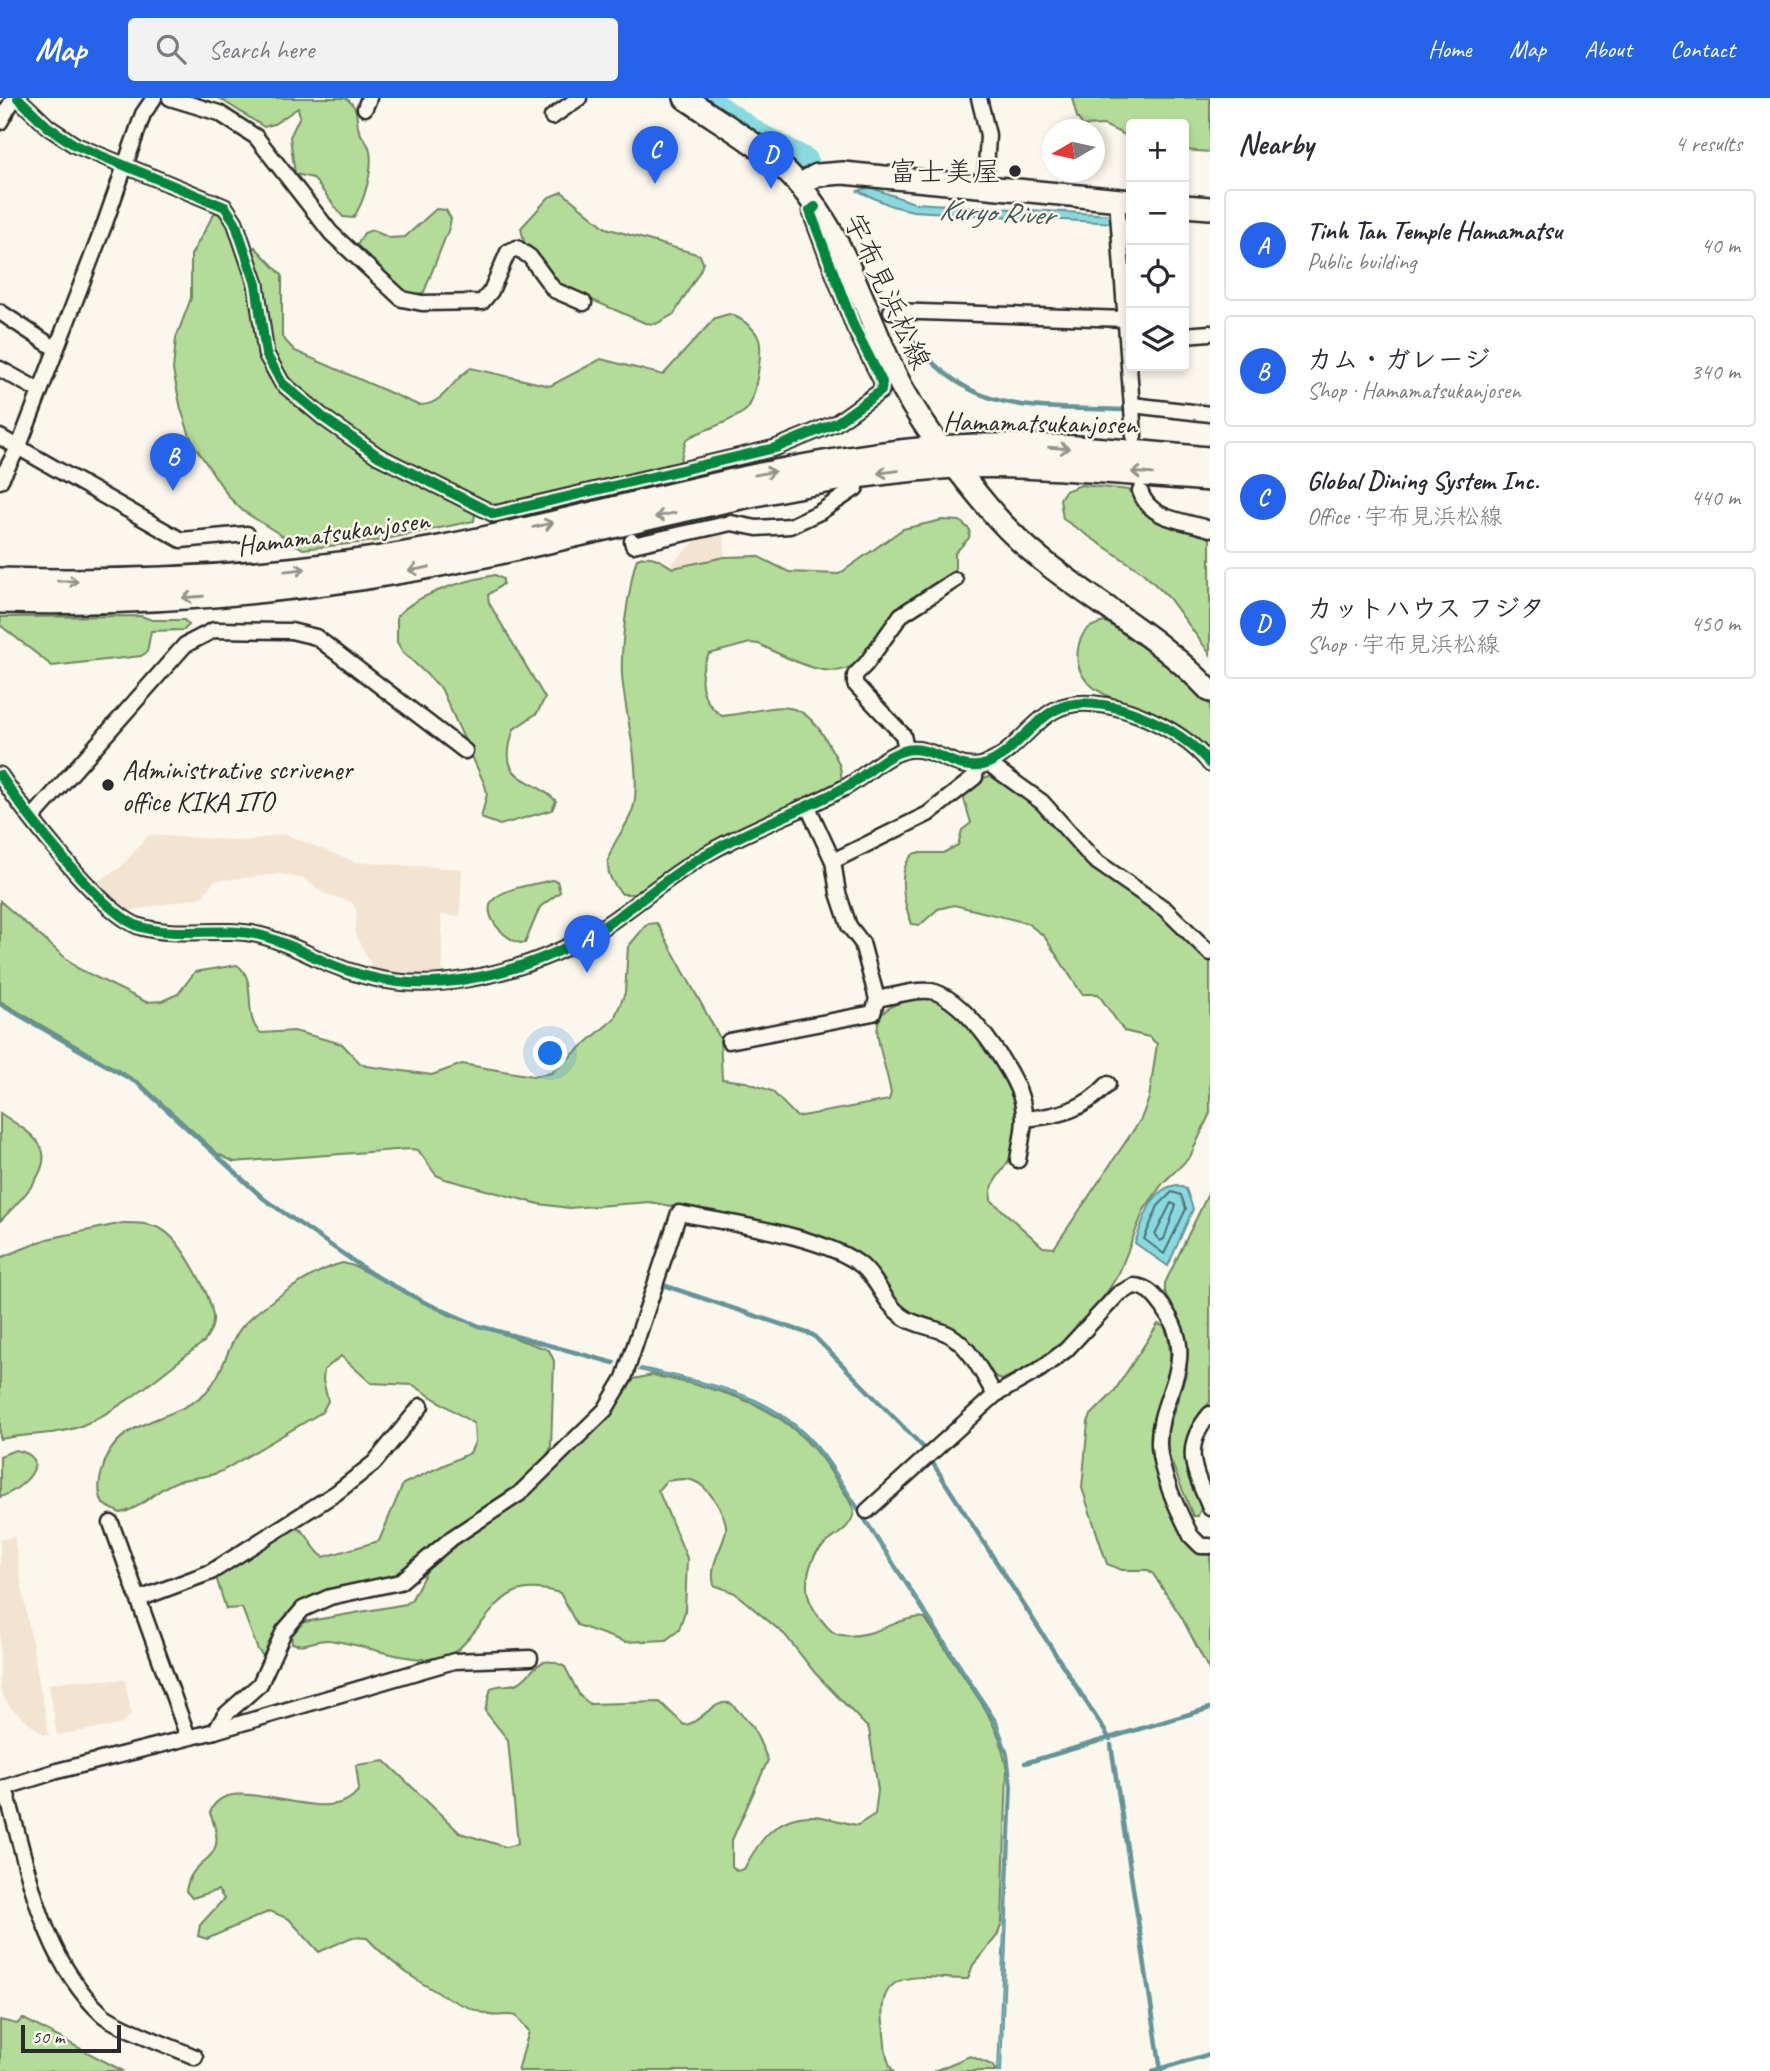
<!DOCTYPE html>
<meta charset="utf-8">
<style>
body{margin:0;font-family:Caveat,"Klee One",sans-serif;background:#f2f2f3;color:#2b2b33}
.controls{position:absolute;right:21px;top:21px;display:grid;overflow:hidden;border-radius:7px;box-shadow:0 4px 10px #0003}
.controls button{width:63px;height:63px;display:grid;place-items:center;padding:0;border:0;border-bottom:2px solid #e1e1e2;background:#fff;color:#2b2b33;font:35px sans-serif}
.compass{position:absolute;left:1042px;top:21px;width:63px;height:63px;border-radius:50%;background:#fff;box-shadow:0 4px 10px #0003;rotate:261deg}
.scale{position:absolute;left:21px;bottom:18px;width:100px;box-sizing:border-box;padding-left:7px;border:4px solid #2b2b2b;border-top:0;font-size:19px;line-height:24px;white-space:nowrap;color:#2b2b2b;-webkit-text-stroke:5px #fbf7ec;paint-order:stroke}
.you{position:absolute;left:551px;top:956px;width:24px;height:24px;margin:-18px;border:5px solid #fff;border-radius:50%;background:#1a73e8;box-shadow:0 0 0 10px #1a73e833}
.badge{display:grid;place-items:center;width:46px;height:46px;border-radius:50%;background:#2563eb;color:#fff;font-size:23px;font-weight:700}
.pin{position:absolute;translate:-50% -58px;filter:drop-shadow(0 2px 4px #0008)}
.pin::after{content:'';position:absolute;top:37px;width:24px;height:21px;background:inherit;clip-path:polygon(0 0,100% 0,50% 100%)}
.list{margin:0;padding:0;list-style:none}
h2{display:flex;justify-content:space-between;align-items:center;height:91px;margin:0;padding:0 28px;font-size:30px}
h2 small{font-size:23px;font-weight:400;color:#7c7c81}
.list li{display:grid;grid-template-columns:46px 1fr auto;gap:21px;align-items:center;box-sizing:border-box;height:112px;margin:0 14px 14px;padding:0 14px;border:2px solid #e1e1e2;border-radius:7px}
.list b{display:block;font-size:26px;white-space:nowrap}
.list p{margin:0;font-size:23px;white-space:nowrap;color:#7c7c81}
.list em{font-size:23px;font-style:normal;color:#7c7c81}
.icon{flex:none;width:38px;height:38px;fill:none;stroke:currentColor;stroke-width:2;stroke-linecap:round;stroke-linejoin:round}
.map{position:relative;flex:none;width:1210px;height:1973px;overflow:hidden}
header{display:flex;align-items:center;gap:42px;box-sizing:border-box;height:98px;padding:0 35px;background:#2563eb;color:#fff}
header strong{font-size:33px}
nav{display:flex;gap:38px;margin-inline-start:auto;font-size:24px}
.search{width:490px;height:63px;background:#f2f2f3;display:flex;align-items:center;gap:18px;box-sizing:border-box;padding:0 24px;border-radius:7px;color:#7c7c81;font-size:26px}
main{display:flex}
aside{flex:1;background:#fff}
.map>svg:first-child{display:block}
.built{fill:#f3e3d1}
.green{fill:#b4dc99;stroke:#708462;stroke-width:2}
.water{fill:#89dae0;stroke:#639498;stroke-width:2}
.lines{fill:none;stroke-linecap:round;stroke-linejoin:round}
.shore{stroke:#517173;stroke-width:2}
.stream{stroke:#639498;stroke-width:4.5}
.river{stroke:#89dae0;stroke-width:24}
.street-casing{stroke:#2b2b2b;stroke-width:19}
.secondary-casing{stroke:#2b2b2b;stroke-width:26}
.primary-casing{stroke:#2b2b2b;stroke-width:28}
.street{stroke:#fbf7ec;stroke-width:14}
.secondary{stroke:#fbf7ec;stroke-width:21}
.primary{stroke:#fbf7ec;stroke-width:23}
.cycleway-casing{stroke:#fbf7ec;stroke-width:15}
.cycleway{stroke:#00873e;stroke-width:10}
.oneway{stroke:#93918c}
.poi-dot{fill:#2b2b2b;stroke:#fbf7ec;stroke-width:2.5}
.labels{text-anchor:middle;stroke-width:5;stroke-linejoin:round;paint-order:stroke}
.poi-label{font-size:28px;fill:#2b2b2b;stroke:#fbf7ec;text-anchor:end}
.street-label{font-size:28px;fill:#2b2b2b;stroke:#fbf7ec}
.water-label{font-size:30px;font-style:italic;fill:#425758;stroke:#fbf7ec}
</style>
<header>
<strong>Map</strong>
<div class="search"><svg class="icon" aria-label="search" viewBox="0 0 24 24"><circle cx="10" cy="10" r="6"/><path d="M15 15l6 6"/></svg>Search here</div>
<nav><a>Home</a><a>Map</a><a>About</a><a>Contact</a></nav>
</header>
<main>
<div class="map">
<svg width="1210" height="1973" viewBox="0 0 1210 1973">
<rect width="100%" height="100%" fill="#fbf7ec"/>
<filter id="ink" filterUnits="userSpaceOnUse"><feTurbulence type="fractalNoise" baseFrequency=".0143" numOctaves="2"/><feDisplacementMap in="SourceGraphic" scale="14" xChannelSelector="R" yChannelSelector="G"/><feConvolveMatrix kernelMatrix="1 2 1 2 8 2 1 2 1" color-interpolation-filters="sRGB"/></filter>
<g filter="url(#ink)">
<g class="built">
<path d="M724,436L725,459L673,470L672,465L701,438Z"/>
<path d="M284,736L355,764L462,771L460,818L441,817L443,878L415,881L371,875V866L355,836L357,814L352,804L325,796L304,781L280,776L214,783L202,799L123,814L95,785L121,769L149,737L246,743Z"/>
<path d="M14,1438L23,1496L49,1637H44L11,1610L0,1593V1442Z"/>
<path d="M72,1582H125L131,1616L120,1627L57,1637L49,1586Z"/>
</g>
<g class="green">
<path d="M219,0H346C358,10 356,15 358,29C359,37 366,42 369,49C375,68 364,105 353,120L343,119L313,80L295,76L290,39L300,18L298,10L274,26L264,29Z"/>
<path d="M1072,0H1210V54L1184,52V26H1131V40L1104,27L1083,28L1077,19Z"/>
<path d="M562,94L606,130L700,157L703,165L700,173L674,216L656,226L645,225L553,185L524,144L521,130L549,99Z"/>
<path d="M436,111L446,112L451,121L449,130L424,194L410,200L356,149L364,135L372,132L390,140L405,139Z"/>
<path d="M215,114L226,119L250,188L260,258L269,280L347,345L471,412L475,416L474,423L376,443L303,451L243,413L229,399L192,344L181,311L173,272L176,240L191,200V157Z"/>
<path d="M255,149L282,177V239L295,253L418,307C444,308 451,282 471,270L550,288L601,261L663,277L715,220L729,216C739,219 754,229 758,239C764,250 755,305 746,312C732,324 708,330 692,338L686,342L680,364L675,367L504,407L487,406L381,353L353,335L286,280L275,264L252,152Z"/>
<path d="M1081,387L1129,392L1152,420L1210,438V556L1169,500L1142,474L1063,421L1060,401L1065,393Z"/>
<path d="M942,422L960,423L970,432L969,440L955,455V476C942,485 926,493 915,504C849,571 858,597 759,546L750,545L709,556C696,578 700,603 722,618C772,614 798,589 829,647C835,658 843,669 841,682L638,796H622C585,758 632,737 635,700C639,659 625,618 622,577C621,552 624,527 628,502C631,489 632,473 637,461C652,454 662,464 673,470L725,459L757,458L789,474L839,476L903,431Z"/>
<path d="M495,477L503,481V486L488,497L489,505L545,600L537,615L514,631C495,686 530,676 556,703L552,712L500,727L481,720L487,696L485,687L441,590L403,554L397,544V518C419,494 464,483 495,477Z"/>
<path d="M141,518L152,522H184L189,527L184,532L151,533L147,554L141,558L52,568L0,527L1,519Z"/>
<path d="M1105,524L1118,528L1185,579L1210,607V653C1195,639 1181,627 1162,619C1131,604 1066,597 1079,546C1083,531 1091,527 1105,524Z"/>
<path d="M995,677L1000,678L1163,814L1210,861V1015L1190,1059L1163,1085L1144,1112L1119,1175L1102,1202L1061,1246L1035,1265L1002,1282L990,1275L973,1247L960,1234L911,1216L899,1207L880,1176L864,1160L806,1135L650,1104L569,1110L539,1106L445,1081L436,1077L418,1052L409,1051L234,1064L218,1056L140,985L0,903V803L77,870L146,904L162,903L178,896L195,874L237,867C259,881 241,920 261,935L294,933L342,946L360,965L366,968L432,977L462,966L533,978L551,975L614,921L625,895L628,849L647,826L657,825L720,940L722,981L746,984L772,993L797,1019L889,1002L891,995C879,935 854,908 931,898C966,915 1020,981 1019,1022C1019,1031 1016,1044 1013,1054C1008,1070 988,1082 991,1102L1043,1149L1054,1150L1141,1021L1149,1000L1157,946L1149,939L1124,933L1098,896H1082L1044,838L1027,825L954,807L938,811L920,827L912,826C904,807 895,769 915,755H943L958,747L962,732L971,725L963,698L983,680Z"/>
<path d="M551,782L557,783L560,794L540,809L525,845C509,847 478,816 494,801C507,789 534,787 551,782Z"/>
<path d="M0,1015C13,1024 30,1033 39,1046C57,1069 16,1107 0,1123Z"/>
<path d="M1210,1092V1304C1175,1345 1182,1362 1201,1410L1198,1418H1193L1167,1353L1168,1332L1187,1273V1256L1180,1223L1165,1194V1185Z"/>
<path d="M123,1125C136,1125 149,1125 161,1131C181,1141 211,1197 213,1219C214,1229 209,1237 204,1244C165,1272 125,1310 81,1328C55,1338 27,1335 0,1341V1160L47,1141Z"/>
<path d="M343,1165L357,1169L451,1218L549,1252L554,1263L551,1349C547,1370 419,1470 396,1479C331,1504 301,1477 267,1557L263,1558L258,1552L242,1510L226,1511L216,1479L295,1429C310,1434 311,1452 324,1459L379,1443L403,1386L470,1355L475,1344L474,1326L413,1287L371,1285L341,1258L324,1272L323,1282L328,1303L322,1314L222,1373C206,1381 189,1378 173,1385C154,1393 141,1411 120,1415L103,1406C97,1393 99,1383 103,1370C116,1318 175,1326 207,1293C222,1277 226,1254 237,1236C250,1213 318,1170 343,1165Z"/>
<path d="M1158,1226L1165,1229C1182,1281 1151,1298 1151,1344C1150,1367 1163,1390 1171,1411C1178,1428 1182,1445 1198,1456L1210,1457V1574L1182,1520L1153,1476L1148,1472H1122L1107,1466L1082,1390L1088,1324L1091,1317L1113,1295Z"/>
<path d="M652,1277C726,1294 783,1303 829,1371C838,1385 849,1398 854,1413C852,1436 821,1441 813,1461C802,1487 806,1505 824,1525C829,1531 833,1536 841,1537C875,1542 901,1516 925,1520L986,1612L1000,1641L1007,1672L1002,1824L997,1838L973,1867L968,1881C926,1881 876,1865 883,1925C885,1941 884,1960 893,1973H518L529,1933L516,1918C507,1915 498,1919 490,1917C445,1904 398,1873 367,1840L352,1839L319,1854L289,1821L270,1813L207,1841L198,1838L200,1827L224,1801L218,1792L192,1800L186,1793C192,1753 232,1769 210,1715C227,1665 330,1737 359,1691L356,1667L385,1663L460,1735L506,1749L518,1746L508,1642L485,1613L491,1590C499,1586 509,1589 518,1585C535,1576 536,1553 565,1569L580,1598L590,1606L660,1604L684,1627C701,1626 714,1599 732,1606L753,1629L768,1662L732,1742V1768L737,1773L744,1771C759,1742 778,1716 814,1718C829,1719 843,1725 858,1727L875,1716L878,1692L869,1631L816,1576L785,1537L735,1495L714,1487C709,1465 722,1452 726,1433C728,1418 708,1388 694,1383C686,1379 675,1382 666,1383L658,1392L687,1460L685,1513L679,1532L666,1542L625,1544L577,1527L560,1495C508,1480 500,1505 469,1540C462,1548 455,1556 444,1559C414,1568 361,1545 328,1542C316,1541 305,1550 292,1545L291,1535L304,1524L406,1506L412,1501L429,1468L455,1445L523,1401L610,1316L634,1281Z"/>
<path d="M15,1352C57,1359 22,1392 0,1399V1358Z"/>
<path d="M22,1921H24L123,1973H0V1922L17,1926Z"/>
<path d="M970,1958L992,1967L996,1973H934Z"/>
</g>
<g class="water">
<path d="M869,89L914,105L1131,118V126L913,113L892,108L858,93Z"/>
<path d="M1177,1087L1186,1091L1193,1111L1168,1168L1135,1145C1143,1123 1150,1090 1177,1087Z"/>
<path d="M641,1270C719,1288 783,1296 831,1367L997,1624L1008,1656L1012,1688L1001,1973H998L1010,1689L1006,1656L995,1625L829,1368C781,1298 716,1290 639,1272Z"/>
</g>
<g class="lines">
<g class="shore">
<path d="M1172,1094L1181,1097L1186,1111L1164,1156L1144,1141L1158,1108Z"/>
<path d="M1171,1105L1176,1107L1164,1141L1160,1143L1155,1137Z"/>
</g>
<g class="stream">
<path d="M900,233L904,232C970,319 1025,308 1123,312"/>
<path d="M0,906L139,986L264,1101L372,1176L424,1204L479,1228L614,1265"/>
<path d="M663,1187L813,1237L924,1350"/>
<path d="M932,1364L1110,1641"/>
<path d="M1111,1647L1161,1972"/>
<path d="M1025,1665L1210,1610"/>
<path d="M1153,1973L1210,1956"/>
</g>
<path class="river" d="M706,0L756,35L806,62"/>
<g class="street-casing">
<g id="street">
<path d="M18,0L48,29L75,47L225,109L235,124L256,186L266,256L282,285L324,320L378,358L494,416L775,350L836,325L881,293L882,284L854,229L810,113L812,111"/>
<path d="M170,0L219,15L256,39L331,135L402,201L422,205L482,204L491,193L508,154L517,150L530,159L554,192L584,205"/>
<path d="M979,0L988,37L985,89"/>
<path d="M365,10L369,0"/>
<path d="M552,19L579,0"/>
<path d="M0,24L14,0"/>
<path d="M1117,101L1134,338"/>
<path d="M891,213L1125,221"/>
<path d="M0,214L56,251"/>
<path d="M1184,237L1210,235"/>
<path d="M0,271L40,293"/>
<path d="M1132,307L1210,316"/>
<path d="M0,339L181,442L247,436"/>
<path d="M0,383L19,348L105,125L143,16L154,0"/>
<path d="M1140,393C1150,423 1185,422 1210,431"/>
<path d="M632,443L633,447L731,425L757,430L790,428L820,414L856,390"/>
<path d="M906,651L903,637L855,586V577L866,566L901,517L955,482"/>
<path d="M989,666L1042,704L1094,762L1165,811L1210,855"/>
<path d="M0,677C23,712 103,818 141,829C178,840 221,828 259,837C284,843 307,856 330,866C376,885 418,890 467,881C514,873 562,855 603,829C640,805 673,774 712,753C754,729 801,713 844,690C864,680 881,659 903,653C931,644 955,675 983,667C1011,659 1030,625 1055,612C1098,589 1184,630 1210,666"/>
<path d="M808,709L833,763L838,795L849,828L862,845L877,901C893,898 915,891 931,893C964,899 1014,972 1022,1003C1027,1022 1021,1043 1018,1062"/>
<path d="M32,720L185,547L214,532L291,533L316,539L465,653"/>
<path d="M833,763L928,716L975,679L976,669"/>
<path d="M729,943L873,915L877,901"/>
<path d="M1024,1021C1059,1018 1084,1012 1108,986"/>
<path d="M1210,1316C1180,1351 1195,1373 1210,1410"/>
<path d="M867,1413L995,1297L1039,1272L1066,1252L1118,1196L1134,1188C1148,1189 1154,1197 1163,1209C1203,1265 1157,1295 1159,1347C1160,1376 1178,1412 1191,1438L1201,1448H1210"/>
<path d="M111,1425L188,1639"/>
<path d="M139,1501L211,1474L336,1395L374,1365L421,1308"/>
<path d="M215,1633L225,1617L260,1586L284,1533L303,1511L330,1499L400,1484L452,1440L519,1396L605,1312L624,1280L679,1115C727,1125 826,1138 862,1168C879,1183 883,1204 902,1218C914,1227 928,1228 941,1233C968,1242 981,1274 995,1297"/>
<path d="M5,1690C28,1767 40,1859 102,1916C115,1928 175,1950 195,1959"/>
<path d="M0,1691L57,1673L215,1633L454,1563L530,1560"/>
</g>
</g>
<g class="secondary-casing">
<g id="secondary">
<path d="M685,0C721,25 765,49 795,82C844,137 863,208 894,274C917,322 953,367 987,408C1049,485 1144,521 1210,593"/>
<path d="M799,87L817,77L843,75L1131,103"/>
<path d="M1184,108L1210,110"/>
</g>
</g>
<g class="primary-casing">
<g id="primary">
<path d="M0,482C146,486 291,478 434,451C604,419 767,364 940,350C1030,343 1121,353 1210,361"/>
<path d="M0,503C160,507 319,492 476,459C622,429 767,385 916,371C1015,361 1111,375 1210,381"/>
</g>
</g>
<use href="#street" class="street"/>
<use href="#secondary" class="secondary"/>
<use href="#primary" class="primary"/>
<g class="cycleway-casing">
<g id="cycleway">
<path d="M18,0L48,29L75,47L225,109L235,124L256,186L266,256L282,285L324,320L378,358L494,416L775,350L836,325L881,293L882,284L854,229L810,113L815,109"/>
<path d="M0,677C23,712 103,818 141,829C178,840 221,828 259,837C284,843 307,856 330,866C376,885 418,890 467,881C514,873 562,855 603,829C640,805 673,774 712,753C754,729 801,713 844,690C864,680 881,659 903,653C931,644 955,675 983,667C1011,659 1030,625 1055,612C1098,589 1184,630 1210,666"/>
</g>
</g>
<use href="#cycleway" class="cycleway"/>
</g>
<defs><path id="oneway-shaft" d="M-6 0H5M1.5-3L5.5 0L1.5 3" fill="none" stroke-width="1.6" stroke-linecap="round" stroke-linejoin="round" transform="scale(1.75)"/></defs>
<g class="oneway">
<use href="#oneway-shaft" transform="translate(1059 350) rotate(4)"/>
<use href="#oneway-shaft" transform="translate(888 374) rotate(173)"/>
<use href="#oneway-shaft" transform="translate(765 375) rotate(-11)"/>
<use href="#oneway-shaft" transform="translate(1142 375) rotate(-175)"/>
<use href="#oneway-shaft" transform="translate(665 417) rotate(167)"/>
<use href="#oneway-shaft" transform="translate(543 427) rotate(-13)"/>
<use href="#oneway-shaft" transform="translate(419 471) rotate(170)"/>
<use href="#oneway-shaft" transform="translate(295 472) rotate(-6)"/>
<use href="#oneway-shaft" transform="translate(68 483)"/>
<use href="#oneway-shaft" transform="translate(193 499) rotate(176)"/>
</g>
</g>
<g class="poi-dot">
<circle cx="1015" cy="73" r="7"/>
<circle cx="108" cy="687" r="7"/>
</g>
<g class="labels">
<g class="poi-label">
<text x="1001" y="83">富士美屋</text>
<text x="122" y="681" text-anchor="start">Administrative scrivener<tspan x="122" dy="32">office KIKA ITO</tspan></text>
</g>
<g class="street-label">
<text transform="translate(888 193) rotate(65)" y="10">宇布見浜松線</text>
<text transform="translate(1040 324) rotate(1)" y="10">Hamamatsukanjosen</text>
<text transform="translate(333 434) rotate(-8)" y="10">Hamamatsukanjosen</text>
</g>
<g class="water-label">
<text transform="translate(996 114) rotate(3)" y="10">Kuryo River</text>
</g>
</g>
</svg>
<div class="controls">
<button>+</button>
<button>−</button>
<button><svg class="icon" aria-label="locate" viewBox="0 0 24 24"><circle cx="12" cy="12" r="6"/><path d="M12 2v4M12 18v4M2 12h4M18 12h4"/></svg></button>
<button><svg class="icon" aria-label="layers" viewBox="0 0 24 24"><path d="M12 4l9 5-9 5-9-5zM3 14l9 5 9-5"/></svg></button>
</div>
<svg class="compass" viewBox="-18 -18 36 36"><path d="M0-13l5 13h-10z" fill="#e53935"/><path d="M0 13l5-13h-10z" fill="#7c7c81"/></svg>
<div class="scale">50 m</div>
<div class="you"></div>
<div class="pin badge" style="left:587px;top:875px">A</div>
<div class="pin badge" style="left:173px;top:393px">B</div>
<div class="pin badge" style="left:655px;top:86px">C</div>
<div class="pin badge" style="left:771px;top:91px">D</div>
</div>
<aside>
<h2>Nearby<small>4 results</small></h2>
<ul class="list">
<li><span class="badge">A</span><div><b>Tinh Tan Temple Hamamatsu</b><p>Public building</p></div><em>40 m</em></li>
<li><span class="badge">B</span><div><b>カム・ガレージ</b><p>Shop · Hamamatsukanjosen</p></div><em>340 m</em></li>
<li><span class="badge">C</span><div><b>Global Dining System Inc.</b><p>Office · 宇布見浜松線</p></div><em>440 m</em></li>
<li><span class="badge">D</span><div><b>カットハウス フジタ</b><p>Shop · 宇布見浜松線</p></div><em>450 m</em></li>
</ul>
</aside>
</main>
